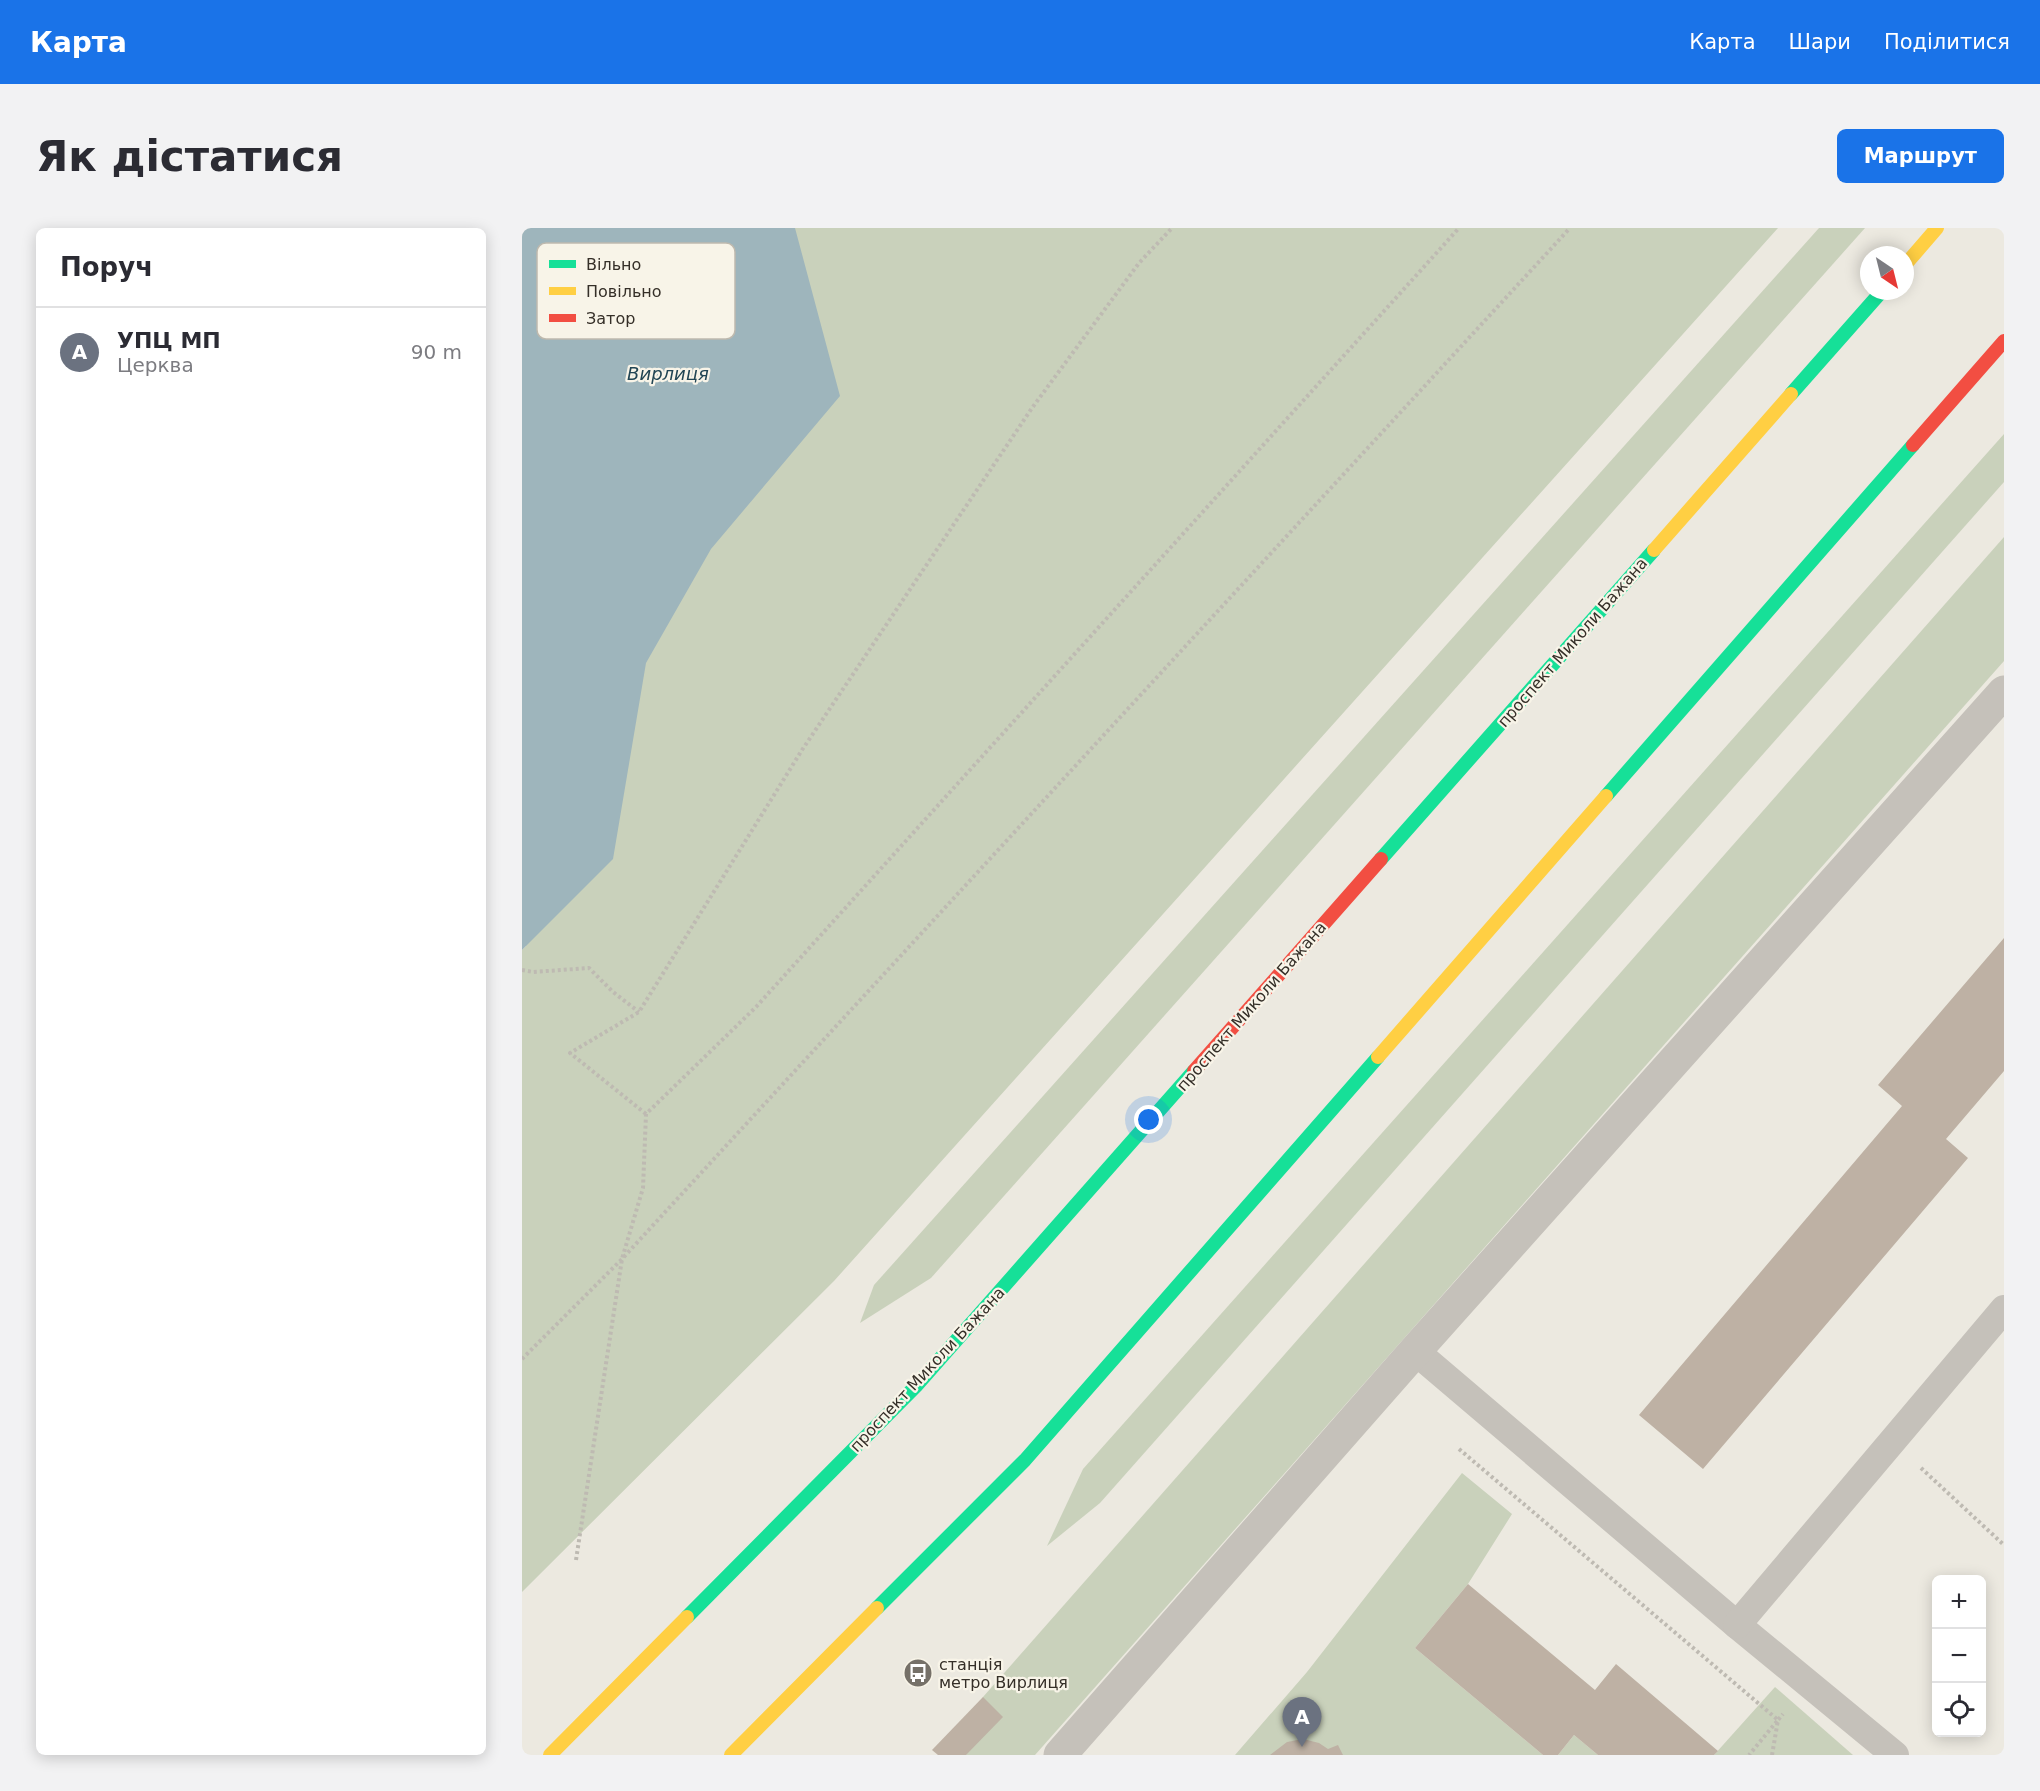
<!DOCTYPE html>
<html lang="uk">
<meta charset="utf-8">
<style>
body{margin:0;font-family:"DejaVu Sans",sans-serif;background:#f2f2f3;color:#2b2b33}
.controls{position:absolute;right:18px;bottom:18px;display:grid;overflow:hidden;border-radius:9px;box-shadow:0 3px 15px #0003}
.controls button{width:54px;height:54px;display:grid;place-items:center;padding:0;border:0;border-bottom:2px solid #e1e1e2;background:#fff;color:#2b2b33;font:30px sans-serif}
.compass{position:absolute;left:1338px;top:18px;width:54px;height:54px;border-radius:50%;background:#fff;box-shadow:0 3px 15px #0003;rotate:145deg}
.you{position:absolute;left:627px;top:892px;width:21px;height:21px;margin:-15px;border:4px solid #fff;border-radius:50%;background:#1a73e8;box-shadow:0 0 0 9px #1a73e833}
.badge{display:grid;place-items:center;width:39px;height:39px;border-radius:50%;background:#1a73e8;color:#fff;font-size:20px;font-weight:700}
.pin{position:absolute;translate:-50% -50px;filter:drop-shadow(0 2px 3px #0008)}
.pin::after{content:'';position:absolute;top:32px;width:21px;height:18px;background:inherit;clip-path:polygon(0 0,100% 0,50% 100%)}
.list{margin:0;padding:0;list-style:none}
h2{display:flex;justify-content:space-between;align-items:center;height:78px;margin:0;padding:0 24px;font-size:26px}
h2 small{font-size:20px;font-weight:400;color:#7c7c81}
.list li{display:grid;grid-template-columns:39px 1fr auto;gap:18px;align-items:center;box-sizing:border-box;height:90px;padding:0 24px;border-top:2px solid #e1e1e2}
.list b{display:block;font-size:22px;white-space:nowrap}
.list p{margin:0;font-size:20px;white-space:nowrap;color:#7c7c81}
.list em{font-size:20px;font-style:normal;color:#7c7c81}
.icon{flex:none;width:33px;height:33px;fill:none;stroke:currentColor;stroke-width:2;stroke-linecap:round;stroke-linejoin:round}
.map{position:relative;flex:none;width:1482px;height:1527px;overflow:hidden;border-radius:9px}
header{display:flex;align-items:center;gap:36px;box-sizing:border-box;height:84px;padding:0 30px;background:#1a73e8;color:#fff}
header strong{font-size:28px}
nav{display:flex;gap:33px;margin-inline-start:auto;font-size:21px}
.intro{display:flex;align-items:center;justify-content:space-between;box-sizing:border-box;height:144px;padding:0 36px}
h1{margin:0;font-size:42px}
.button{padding:15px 27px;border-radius:9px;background:#1a73e8;color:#fff;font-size:21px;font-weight:700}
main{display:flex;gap:36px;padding:0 36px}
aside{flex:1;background:#fff;border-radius:9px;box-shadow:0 3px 15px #0003}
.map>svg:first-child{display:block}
.green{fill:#c9d1bb}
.water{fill:#9eb5bc}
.building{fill:#beb1a4}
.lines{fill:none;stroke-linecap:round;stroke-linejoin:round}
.path{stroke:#bebab2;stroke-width:4;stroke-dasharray:3 3;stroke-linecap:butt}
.lane{stroke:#c5c1ba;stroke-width:28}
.street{stroke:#c5c1ba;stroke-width:33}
.fast{stroke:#16e098;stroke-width:14}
.slow{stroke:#ffcf43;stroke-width:14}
.jam{stroke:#f24e42;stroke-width:14}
.labels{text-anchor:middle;stroke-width:4.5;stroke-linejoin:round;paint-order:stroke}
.street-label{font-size:16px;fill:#352f28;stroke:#f8f4e8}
.poi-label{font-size:16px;fill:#352f28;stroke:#f8f4e8;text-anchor:start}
.water-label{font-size:18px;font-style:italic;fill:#214554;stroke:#f8f4e8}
.key{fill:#f8f4e8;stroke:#beb9ae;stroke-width:1.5}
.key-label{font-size:16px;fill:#352f28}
</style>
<header>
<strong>Карта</strong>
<nav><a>Карта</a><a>Шари</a><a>Поділитися</a></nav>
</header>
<div class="intro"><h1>Як дістатися</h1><a class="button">Маршрут</a></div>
<main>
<aside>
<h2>Поруч<small></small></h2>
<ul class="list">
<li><span class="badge" style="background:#6b7280">A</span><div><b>УПЦ МП</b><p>Церква</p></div><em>90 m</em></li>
</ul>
</aside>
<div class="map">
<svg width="1482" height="1527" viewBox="0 0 1482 1527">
<rect width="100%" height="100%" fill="#ece9e0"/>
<g class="green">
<path d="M164,0H1256L312,1053L0,1364V722L4,718L0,713V364Z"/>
<path d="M1297,0H1343L409,1050L338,1095L352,1057Z"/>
<path d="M1482,206V254L578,1275L525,1318L561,1241Z"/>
<path d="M1482,309V433L513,1527H444L461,1469Z"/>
<path d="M940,1245L990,1286L946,1356L893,1420L1021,1527H713L785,1444Z"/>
<path d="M1253,1459L1331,1527H1192Z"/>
<path d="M1052,1507L1076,1527H1036Z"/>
</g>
<path class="water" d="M0,0H273L318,168L189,321L124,435L91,631L0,722Z"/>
<g class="building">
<path d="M1482,710V843L1424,911L1446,930L1181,1241L1117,1187L1380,878L1356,857Z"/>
<path d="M946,1356L1073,1462L1094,1436L1196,1523L1192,1527H1076L1052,1507L1036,1527H1021L893,1420Z"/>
<path d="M461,1469L481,1489L444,1527H416L410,1522Z"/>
<path d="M781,1511L797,1515L806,1521L816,1517L821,1527H748L765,1514Z"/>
</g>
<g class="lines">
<g class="path">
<path d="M0,742L11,744L67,740L91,764L117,784"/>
<path d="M124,886L48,825L117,784L280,522L510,180L617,35L650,0"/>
<path d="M0,1131L100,1031L1048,0"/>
<path d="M937,1221L1256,1492L1227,1527"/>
<path d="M1399,1240L1482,1317"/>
<path d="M54,1332L100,1031L121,960L124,886L234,779L937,0"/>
<path d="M1250,1527L1256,1492L1261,1486"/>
</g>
<g class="lane">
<path d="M893,1123L1215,1397L1373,1527"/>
<path d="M1215,1397L1482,1081"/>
</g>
<path class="street" d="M538,1527L893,1123L1482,464"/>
<g class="fast">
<path d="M1269,166L1360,63"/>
<path d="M1084,568L1391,217"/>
<path d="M859,631L1132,322"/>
<path d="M355,1380L503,1232L856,829"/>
<path d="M165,1389L394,1158L672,843"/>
</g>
<g class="slow">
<path d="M1383,37L1415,0"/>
<path d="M1132,322L1269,166"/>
<path d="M856,829L1084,568"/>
<path d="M28,1527L165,1389"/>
<path d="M209,1527L355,1380"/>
</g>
<g class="jam">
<path d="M1391,217L1482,113"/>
<path d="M672,843L859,631"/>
</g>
</g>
<defs>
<g id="bus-disc" transform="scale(1.5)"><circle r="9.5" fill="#757068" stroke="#f8f4e8"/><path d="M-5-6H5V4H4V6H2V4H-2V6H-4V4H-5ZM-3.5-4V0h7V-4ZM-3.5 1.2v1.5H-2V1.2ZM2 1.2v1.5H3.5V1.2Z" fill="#fff"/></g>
</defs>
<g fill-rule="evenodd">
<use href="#bus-disc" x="396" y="1445"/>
</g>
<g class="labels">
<g class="street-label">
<text transform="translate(1050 414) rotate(-49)" y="6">проспект Миколи Бажана</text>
<text transform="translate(729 778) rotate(-49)" y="6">проспект Миколи Бажана</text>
<text transform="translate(405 1141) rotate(-47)" y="6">проспект Миколи Бажана</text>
</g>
<g class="poi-label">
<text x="417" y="1442">станція<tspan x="417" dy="18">метро Вирлиця</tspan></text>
</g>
<g class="water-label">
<text x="146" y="152">Вирлиця</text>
</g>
</g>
<rect x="15" y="15" width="198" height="96" rx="9" class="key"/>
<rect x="27" y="32" width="27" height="8" fill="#16e098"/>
<rect x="27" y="59" width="27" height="8" fill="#ffcf43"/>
<rect x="27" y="86" width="27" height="8" fill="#f24e42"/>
<g class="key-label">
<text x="64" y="42">Вільно</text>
<text x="64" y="69">Повільно</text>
<text x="64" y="96">Затор</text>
</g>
</svg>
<div class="controls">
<button>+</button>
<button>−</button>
<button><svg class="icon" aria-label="locate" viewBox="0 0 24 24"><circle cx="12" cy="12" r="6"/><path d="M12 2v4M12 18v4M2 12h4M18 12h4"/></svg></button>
</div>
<svg class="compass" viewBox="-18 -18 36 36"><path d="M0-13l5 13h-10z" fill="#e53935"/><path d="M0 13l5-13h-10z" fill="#7c7c81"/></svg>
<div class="you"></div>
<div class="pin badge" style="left:780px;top:1519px;background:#6b7280">A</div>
</div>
</main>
